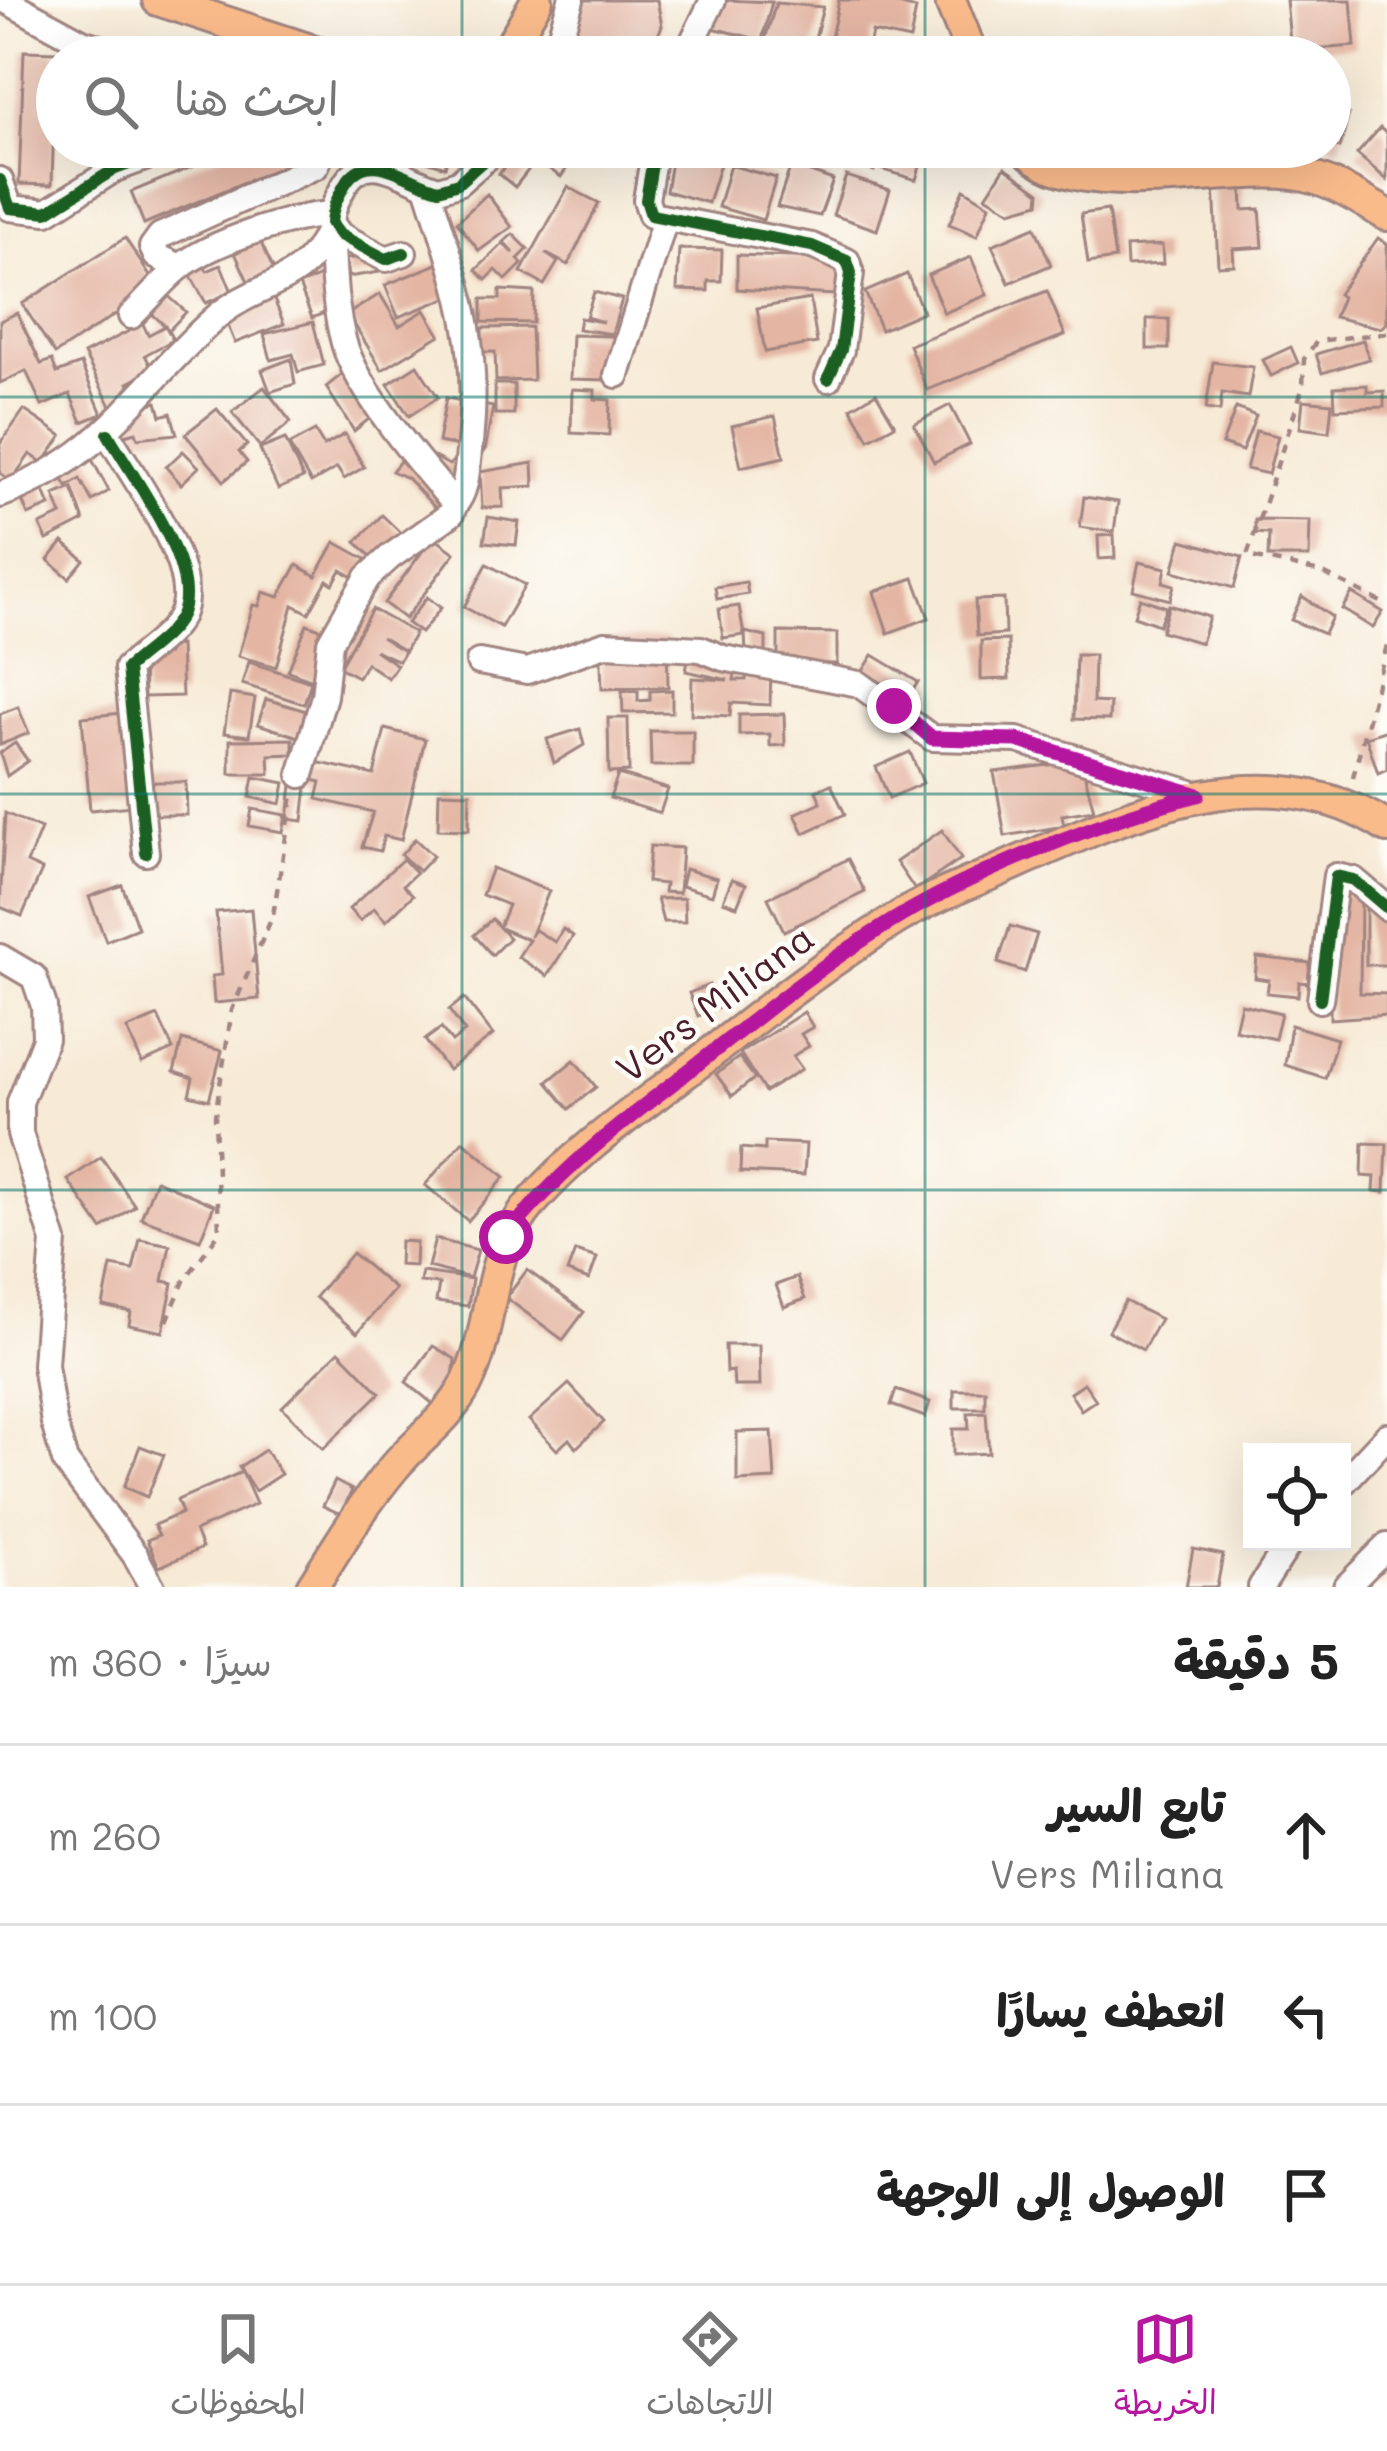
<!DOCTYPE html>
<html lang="ar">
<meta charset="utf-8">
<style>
body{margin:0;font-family:Mali,"Playpen Sans Arabic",sans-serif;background:#f2f2f2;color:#222;direction:rtl}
.controls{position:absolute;right:36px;bottom:36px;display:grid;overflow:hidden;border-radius:0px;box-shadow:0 12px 48px #0002}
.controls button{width:108px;height:108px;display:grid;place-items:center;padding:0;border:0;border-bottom:3px solid #e0e0e0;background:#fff;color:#222;font:60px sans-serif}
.stop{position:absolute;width:36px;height:36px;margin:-27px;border:9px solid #b5179e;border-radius:50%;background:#fff}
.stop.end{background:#b5179e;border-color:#fff;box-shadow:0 3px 12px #0008}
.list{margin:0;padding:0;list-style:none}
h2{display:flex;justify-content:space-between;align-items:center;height:156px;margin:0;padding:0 48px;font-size:51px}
h2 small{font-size:39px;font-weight:400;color:#767676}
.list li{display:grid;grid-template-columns:78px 1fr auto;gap:36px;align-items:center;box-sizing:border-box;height:180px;padding:0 48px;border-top:3px solid #e0e0e0}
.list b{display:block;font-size:45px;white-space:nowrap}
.list p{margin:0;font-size:39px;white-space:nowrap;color:#767676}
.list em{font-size:39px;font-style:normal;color:#767676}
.icon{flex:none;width:66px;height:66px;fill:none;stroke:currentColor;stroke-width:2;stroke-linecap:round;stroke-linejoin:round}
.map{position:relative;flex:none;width:1387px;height:1587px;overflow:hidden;direction:ltr}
.search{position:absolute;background:#fff;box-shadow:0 12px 48px #0002;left:36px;right:36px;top:36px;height:132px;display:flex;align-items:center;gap:30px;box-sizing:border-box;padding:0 42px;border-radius:66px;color:#767676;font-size:45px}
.sheet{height:696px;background:#fff}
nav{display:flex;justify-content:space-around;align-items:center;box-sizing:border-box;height:168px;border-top:3px solid #e0e0e0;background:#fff;font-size:33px;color:#767676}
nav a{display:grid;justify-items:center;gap:6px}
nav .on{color:#b5179e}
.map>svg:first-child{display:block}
.building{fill:#e4b5a3}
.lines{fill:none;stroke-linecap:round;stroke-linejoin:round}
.minor-casing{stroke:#a08480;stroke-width:30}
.major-casing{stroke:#a08480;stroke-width:36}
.path{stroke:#a08480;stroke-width:4.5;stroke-dasharray:9 9;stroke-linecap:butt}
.minor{stroke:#fff;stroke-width:24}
.major{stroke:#fabb8b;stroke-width:30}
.cycleway-casing{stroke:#fdfcf7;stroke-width:20}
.cycleway{stroke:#1b5e20;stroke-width:12}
.route{stroke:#b5179e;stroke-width:15}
.grid{fill:none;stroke:#0f766e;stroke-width:3;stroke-opacity:0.55}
.labels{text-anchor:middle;stroke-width:9;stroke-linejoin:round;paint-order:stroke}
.street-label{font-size:39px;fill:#4a1f2b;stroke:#fdfcf7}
</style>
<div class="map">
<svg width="1387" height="1587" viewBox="0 0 1387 1587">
<rect width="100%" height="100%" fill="#fdfcf7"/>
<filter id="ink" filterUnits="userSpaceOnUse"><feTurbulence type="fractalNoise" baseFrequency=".00833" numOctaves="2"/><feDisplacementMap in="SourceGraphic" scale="24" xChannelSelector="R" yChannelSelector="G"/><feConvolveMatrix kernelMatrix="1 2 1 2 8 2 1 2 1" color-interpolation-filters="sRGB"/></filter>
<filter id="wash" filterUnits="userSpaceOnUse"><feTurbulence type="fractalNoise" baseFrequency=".004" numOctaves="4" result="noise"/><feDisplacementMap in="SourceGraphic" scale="48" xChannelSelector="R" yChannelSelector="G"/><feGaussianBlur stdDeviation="2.7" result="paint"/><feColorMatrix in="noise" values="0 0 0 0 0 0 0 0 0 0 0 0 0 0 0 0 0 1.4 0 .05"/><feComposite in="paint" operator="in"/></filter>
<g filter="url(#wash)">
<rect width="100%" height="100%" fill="#f7ead6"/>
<g id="blocks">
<g class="building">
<path d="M580,0H657L662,26L648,57H583L571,50Z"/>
<path d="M724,0L772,2L762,40L712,28Z"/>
<path d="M839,0H885L916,9L910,40L872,32L867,57H827Z"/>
<path d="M1286,0H1351L1355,46L1291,51Z"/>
<path d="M776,3L823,7L812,51L765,39Z"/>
<path d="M703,34L752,45L750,57H698Z"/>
<path d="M1042,42L1045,57H1010L1008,50Z"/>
<path d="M24,51L56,52L52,185L19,184Z"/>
<path d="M1330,110L1349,114L1340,148L1330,146Z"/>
<path d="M1380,128L1387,134V180L1357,154Z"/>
<path d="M240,147H300L305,157L144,224L131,192Z"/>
<path d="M385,147H432L449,153L445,167Z"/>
<path d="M531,147H581L561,177L536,160L515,187L499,174L519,149L526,155Z"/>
<path d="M736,147H787L780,169L733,156Z"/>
<path d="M846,147H880L874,171L842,162Z"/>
<path d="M886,147H926L916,180L880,169Z"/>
<path d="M1081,147H1132V157L1081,160Z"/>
<path d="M673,150L720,164L708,203L666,191Z"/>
<path d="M730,165L776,178L763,220L718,207Z"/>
<path d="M791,165L833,180L820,216L777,207Z"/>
<path d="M1005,167L1040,192L1039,203L1011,211L986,196Z"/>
<path d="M846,176L890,190L877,230L833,215Z"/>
<path d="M1242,183L1243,210L1260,209L1263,247L1233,249L1234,265L1218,266L1214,184Z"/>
<path d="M568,187L599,203L568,265L545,253L558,262L544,285L521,272Z"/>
<path d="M964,189L990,205L977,236L949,224Z"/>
<path d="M487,194L512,227L479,251L457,222Z"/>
<path d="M1108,210L1115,259L1088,263L1081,214Z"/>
<path d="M1035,227L1051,265L1009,283L992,245Z"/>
<path d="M513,234L528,249L518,259L522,264L506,280L496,270L486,280L476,270L503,244L514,253L504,242Z"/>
<path d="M125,238L157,287L55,354L22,304Z"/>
<path d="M1378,238L1387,244V323L1381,328L1334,317L1342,297L1338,294Z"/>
<path d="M260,241L278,279L252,290L235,253Z"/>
<path d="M1162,245L1163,264L1127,266L1126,247Z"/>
<path d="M679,249L722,250L721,281H708V291L677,290Z"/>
<path d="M378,255L380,272L348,277L345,259Z"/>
<path d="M737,255L851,259V296L737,289Z"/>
<path d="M457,256L470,289L398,317L385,285Z"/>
<path d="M971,257L987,295L944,313L928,275Z"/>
<path d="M201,262L207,271L221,265L232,292L206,303L187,269Z"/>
<path d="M330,272L344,305L312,318L299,285Z"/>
<path d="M907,274L923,312L881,330L865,292Z"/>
<path d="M500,290L534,292L533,323L482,322V299H500Z"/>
<path d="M1047,291L1065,335L927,390L909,345Z"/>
<path d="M164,292L186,312L169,330L166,327L173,340L145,355L153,370L128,383L136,397L113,410L84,354L143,324L148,335L165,326L147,309Z"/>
<path d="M271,292L284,324L235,343L222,311Z"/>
<path d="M594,292L622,299L612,334L578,329L580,318L603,322L586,317Z"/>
<path d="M380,294L399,326L425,310L440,335L382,370L348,314Z"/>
<path d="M810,299L817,343L765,352L757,308Z"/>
<path d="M17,313L41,364L52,360L57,373L81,364L102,414L82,422L70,394L42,406L26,371L0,383V321Z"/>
<rect x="1147" y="319" width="22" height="30"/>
<path d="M313,322L324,365L298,372L293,354L271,360L264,334Z"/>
<path d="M531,327L533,380L496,381L495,352H482V328Z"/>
<path d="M572,335L613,336L611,380L570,379Z"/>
<path d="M1363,340L1369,359L1322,373L1316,354Z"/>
<path d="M1291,347L1298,363L1271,376L1263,360Z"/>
<path d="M291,359L295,384L270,392L262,370Z"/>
<path d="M1213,362L1253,367L1248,397L1222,393L1220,411L1206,409Z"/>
<path d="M417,365L438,397L409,416L388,384Z"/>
<path d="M351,367L384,407L354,431L326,387Z"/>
<rect x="495" y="384" width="19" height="30"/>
<path d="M1367,385V392L1384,391V407L1335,409L1334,387Z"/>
<path d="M264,387L291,422L260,447L232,412Z"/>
<path d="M572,389L595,390V399L610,400L609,435L571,433Z"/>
<path d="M876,393L895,425L869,439L851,408Z"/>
<path d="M446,398L493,407L485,451L438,442Z"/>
<path d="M1303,400L1332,403L1329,432L1300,428Z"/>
<path d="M157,402L161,416L171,413L177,434L138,438L136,432L109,439L103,416Z"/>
<path d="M950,405L970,444L934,462L914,424Z"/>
<path d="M1236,408L1256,416L1242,451L1222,444Z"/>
<path d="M217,409L247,445L239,452L247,462L224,481L185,434Z"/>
<path d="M24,410L62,436L43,463L30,454L11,481L0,473V444Z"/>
<path d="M775,416L784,457L741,467L732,426Z"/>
<path d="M315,431L324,446L345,434L364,467L344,479L337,468L311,483L289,445Z"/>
<path d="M1256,431L1278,436L1268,474L1246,469Z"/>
<path d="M285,439L303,478L278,489L260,449Z"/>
<path d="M413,445L449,465L461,453L480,461L441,514L407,478L392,471Z"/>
<path d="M183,451L199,467L181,484L166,467Z"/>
<path d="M89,454L109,491L92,501L80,479L67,487L58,470Z"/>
<path d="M533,463L534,486L502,488L503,507L482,508L480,472Z"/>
<path d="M41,484L50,506L28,515L19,492Z"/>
<path d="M72,488L84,521L47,540L40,525L62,515L54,495Z"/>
<path d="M1084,497L1118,502L1114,532L1080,527Z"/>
<path d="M382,515L409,541L383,568L356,542Z"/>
<path d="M488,517L519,522L516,545L484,542Z"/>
<path d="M1255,520L1310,521L1309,557H1268L1269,534L1255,533Z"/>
<path d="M1114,535L1115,558L1099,559L1098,536Z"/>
<path d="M433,537L455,553L405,619L384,603Z"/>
<path d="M1182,540L1242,557L1234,588L1173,571Z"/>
<path d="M63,542L84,560L69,578L48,560Z"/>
<path d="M335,542L382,568L371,587L341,570L333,584L327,580L309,613L293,605L276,667L238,656L253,605L259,606L263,592L279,597L297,565L316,576Z"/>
<path d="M1139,562L1166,568L1163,582L1174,585L1170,600L1133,590Z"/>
<path d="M487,564L525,585L501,627L464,607Z"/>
<path d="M914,578L929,618L888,633L874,592Z"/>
<path d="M746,582L748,594L717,599L715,587Z"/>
<path d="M1352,593L1383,612L1373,628L1342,609Z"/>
<path d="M1302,596L1332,617L1324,634L1291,620Z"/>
<path d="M427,597L441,608L421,633L407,623Z"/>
<path d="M1140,598L1166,607L1159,625L1134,616Z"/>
<path d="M1004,599L1005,634L977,636L975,600Z"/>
<path d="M1169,605L1209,617L1201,643L1161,631Z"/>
<path d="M739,606L744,635L723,638L719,609Z"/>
<path d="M372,609L415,633L405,651L381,637L404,651L399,661L375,650L397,665L388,678L366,663L358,677L339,667Z"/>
<path d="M307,624L344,638L326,685L288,671Z"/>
<path d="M745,632L766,637V654H746Z"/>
<path d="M778,632L837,633V664L778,663Z"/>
<path d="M667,638L668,687L602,689L600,640Z"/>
<path d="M1008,640L1009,679L981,680V641Z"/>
<path d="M180,645L182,696L144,697L143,655L167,654V646Z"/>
<path d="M690,650L738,659L734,680H746L747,668L771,669L770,705L731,703L730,716L691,714L692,678L728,680L686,671Z"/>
<path d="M873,655L918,682L907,699L863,671Z"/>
<path d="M1076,655H1094L1093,702L1110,703L1109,720L1074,719Z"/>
<path d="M249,662L311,682L304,704L242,684Z"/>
<path d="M672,690V712L623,713L622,691H638V701L650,700V691Z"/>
<path d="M230,694L255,698L249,736L224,733Z"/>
<path d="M266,699L313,713L305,739L258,724Z"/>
<path d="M18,707L29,733L0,745V714Z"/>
<path d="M123,713L132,806L90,810L82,717Z"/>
<path d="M784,714L785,745L770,746V734L739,735V715Z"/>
<path d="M608,718H628L629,772L609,773Z"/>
<path d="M385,729L425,739L401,840L384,836L380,851L362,847L373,812L317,799L321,782L312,780L316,762L374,775Z"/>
<path d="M580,729L584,745L554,763L547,739Z"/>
<path d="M1387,730V769L1378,773L1366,737Z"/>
<path d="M650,731H693V766H651Z"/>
<path d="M293,739V754L269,755L270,774H230V740Z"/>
<path d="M15,743L28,761L7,776L0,753Z"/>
<path d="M910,752L923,783L889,798L876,767Z"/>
<path d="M1081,761L1094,810L1062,815L1064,826L1005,836L994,772Z"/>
<path d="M618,774L668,789L660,813L610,798Z"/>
<path d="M254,777L285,783L281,804L250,797Z"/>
<path d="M143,782H186L187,815H144Z"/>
<path d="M831,784L845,814L804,833L795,814L821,802L816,791Z"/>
<path d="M292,785L307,786L303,821L288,819Z"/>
<path d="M439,792L470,793L469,830L438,829Z"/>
<path d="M252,809L286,815L283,832L249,826Z"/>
<path d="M5,813L41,829L27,863L42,870L22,916L0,907Z"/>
<path d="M942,830L961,859L915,890L896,862Z"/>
<path d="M415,839L433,856L419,871L401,855Z"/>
<path d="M650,846L682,848L679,893L664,892L665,884L647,882Z"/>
<path d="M403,859L416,873L403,885L413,895L386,921L374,908L360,921L349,909Z"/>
<path d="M848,859L865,892L784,931L768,898Z"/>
<path d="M492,868L549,891L530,937L535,930L555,942L563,929L573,936L547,976L518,957L529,940L500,928L509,938L492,955L474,935L492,919L499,927L508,905L482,895Z"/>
<path d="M685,869L717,878L712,895L681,886Z"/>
<path d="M732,879L746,884L737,906L723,901Z"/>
<path d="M122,885L138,928L106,941L89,897Z"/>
<path d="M1331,894H1361L1360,993L1387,994V1015L1330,1019Z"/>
<path d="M684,898L685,922H663L657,899Z"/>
<path d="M251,909L259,999L214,1003L212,976L222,975L216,912Z"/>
<path d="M1366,909L1387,910V965H1366Z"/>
<path d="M1010,926L1037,934L1025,972L998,963Z"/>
<path d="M1257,957L1310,963L1308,983L1299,982L1298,996L1267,993L1269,980L1255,978Z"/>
<path d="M709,985L718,1008L698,1016L689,993Z"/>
<path d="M464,998L493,1035L448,1070L425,1040L441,1028L452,1042L465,1032L449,1010Z"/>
<path d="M1241,1004L1281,1013L1275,1039L1235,1030Z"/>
<path d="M804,1012L813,1027L801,1034L809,1046L793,1056L802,1069L765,1092L740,1053Z"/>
<path d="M158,1016L173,1049L142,1063L127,1029Z"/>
<path d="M1291,1025L1337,1039L1325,1078L1285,1065Z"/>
<path d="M182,1040L222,1051L209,1100L189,1095L193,1078L174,1072Z"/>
<path d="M739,1057L755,1078L732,1096L716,1074Z"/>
<path d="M574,1060L596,1087L569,1109L547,1082Z"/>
<path d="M463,1141L505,1177L468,1221L425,1185Z"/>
<path d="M765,1142L806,1144L804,1175L740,1172L741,1148L765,1150Z"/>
<path d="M1363,1143L1387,1144L1385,1192L1374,1191L1375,1177L1362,1176Z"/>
<path d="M101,1157L135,1206L102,1229L68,1180Z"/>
<path d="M156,1180L214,1205L200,1240L141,1218Z"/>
<path d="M140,1239L170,1245L163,1281L173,1283L163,1332L129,1325L131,1312L103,1306L111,1266L133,1270Z"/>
<path d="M435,1239L478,1250L470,1278L428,1267Z"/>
<path d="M400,1241L416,1242L415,1266L399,1265Z"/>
<path d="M575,1251L597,1258L589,1280L567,1272Z"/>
<path d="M352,1253L395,1289L357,1333L315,1297Z"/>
<path d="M527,1270L584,1312L563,1340L506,1298Z"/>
<path d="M422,1272L472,1279L468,1306L436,1302L439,1284L420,1282Z"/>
<path d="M797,1277L805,1299L784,1307L776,1285Z"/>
<path d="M1125,1301L1160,1319L1143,1350L1108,1331Z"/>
<path d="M725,1345H759L760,1386H734L733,1371L726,1372Z"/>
<path d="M433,1346L455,1359L453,1380L433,1404L406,1382Z"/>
<path d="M339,1351L380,1393L323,1449L282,1407Z"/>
<path d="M1084,1383L1096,1400L1081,1410L1070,1393Z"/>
<path d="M569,1384L604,1422L576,1448L569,1439L557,1450L529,1420Z"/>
<path d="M896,1390L930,1402L925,1417L891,1405Z"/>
<rect x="954" y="1390" width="31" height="18"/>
<path d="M986,1412L989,1453L953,1455V1429H969L968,1413Z"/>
<path d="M772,1431L775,1479L737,1481V1432Z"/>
<path d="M140,1446L164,1455L147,1497L124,1487Z"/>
<path d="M265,1450L281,1474L255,1491L239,1467Z"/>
<path d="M242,1472L256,1504L195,1531L202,1548L159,1567L147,1540L159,1535L154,1525L182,1513L177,1500Z"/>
<path d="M335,1481L352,1490L341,1514L323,1506Z"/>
<path d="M1193,1549L1223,1555L1217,1587H1186Z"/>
</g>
</g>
</g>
<g filter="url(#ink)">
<use href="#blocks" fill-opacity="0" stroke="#a08480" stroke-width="3"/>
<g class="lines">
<g class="minor-casing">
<g id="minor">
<path d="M5,0L82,42L128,57"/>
<path d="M554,57L571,0"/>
<path d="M685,57L713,0"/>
<path d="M655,147L646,200L651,215L812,246L847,261L851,273L841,350L828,379"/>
<path d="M0,180L10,208L47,212L115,169L175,147"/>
<path d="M427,186C459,286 482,345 469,451C467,468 467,491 455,504"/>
<path d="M404,253L386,259L340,235L331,223C332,208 337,199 344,186C368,144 406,181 439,189L458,183L499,147"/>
<path d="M180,267L156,256L152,247L160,236L316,166L324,147"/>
<path d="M131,316C147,301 162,282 179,268C210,242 292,216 332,214"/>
<path d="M617,375L664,222"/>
<path d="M108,434C131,475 203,569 181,615C172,635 143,653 127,668L146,853"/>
<path d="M0,495C106,456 134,391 213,320C254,282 302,289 327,232"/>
<path d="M479,662L527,671L605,644L701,649L723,658L859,684L932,738L1017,740L1198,795"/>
<path d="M301,775L324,696L330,642L350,607L368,577L390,557L451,514L455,504C423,467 357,390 344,343C333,304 333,263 331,223"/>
<path d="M0,957L34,977L44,1006L45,1039L20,1102V1134L54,1241L45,1365L54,1423L65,1461L135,1555L152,1587"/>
<path d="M1320,1000L1336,876L1354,880L1387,908"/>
<path d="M1342,1484L1387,1436"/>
<path d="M1261,1587L1290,1542"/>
<path d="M1346,1587L1387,1546"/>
</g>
</g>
<g class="major-casing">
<g id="major">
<path d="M158,0L332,57"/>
<path d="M950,0L973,57"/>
<path d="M504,57L537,0"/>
<path d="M1024,147C1074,205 1221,165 1294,174C1328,178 1358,198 1387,215"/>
<path d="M312,1587C338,1546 363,1504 394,1467C418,1439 449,1418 466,1385C499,1317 479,1264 534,1200C579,1148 640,1108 694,1066C759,1016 823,964 893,921C930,897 976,881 1016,863C1133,811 1267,750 1387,827"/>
</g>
</g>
<g class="path">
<path d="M1387,333L1317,341L1304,359L1303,387L1247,556L1321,572L1387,605"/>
<path d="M1353,777L1387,645"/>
<path d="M167,1321L184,1281L219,1233L215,1116L232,1010L273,915L293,795"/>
</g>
<use href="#minor" class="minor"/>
<use href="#major" class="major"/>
<g class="cycleway-casing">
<g id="cycleway">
<path d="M655,147L646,200L651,215L812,246L847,261L851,273L841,350L828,379"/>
<path d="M0,180L10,208L47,212L115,169L175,147"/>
<path d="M404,253L386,259L340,235L331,223C332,208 337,199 344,186C368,144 406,181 439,189L458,183L499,147"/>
<path d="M108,434C131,475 203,569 181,615C172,635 143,653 127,668L146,853"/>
<path d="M1320,1000L1336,876L1354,880L1387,908"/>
</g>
</g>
<use href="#cycleway" class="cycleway"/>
</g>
</g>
<g class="lines" filter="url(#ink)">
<path class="route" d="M506,1237C559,1169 627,1119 695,1066C759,1016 824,962 894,920C973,872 1109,817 1198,795L1017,740L932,738L894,706"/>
</g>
<path class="grid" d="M462,0V57M925,0V57M462,147V1587M925,147V1587M0,397H1387M0,794H1387M0,1190H1387"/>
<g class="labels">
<g class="street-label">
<text transform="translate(715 1003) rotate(-37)" y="14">Vers Miliana</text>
</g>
</g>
</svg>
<div class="controls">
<button><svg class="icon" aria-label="locate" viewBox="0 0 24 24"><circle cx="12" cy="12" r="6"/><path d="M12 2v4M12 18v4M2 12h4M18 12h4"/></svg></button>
</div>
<div class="stop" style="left:506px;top:1237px"></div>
<div class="stop end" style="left:894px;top:706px"></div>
<div class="search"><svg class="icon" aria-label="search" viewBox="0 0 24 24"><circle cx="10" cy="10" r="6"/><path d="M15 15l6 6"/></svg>ابحث هنا</div>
</div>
<section class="sheet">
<h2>5 دقيقة<small>سيرًا · 360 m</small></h2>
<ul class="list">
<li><svg class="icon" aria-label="ahead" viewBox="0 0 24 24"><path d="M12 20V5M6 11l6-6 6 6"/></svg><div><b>تابع السير</b><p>Vers Miliana</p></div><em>260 m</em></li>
<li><svg class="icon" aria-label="left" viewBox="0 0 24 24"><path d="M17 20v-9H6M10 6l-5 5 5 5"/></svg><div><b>انعطف يسارًا</b></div><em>100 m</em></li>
<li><svg class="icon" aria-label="arrive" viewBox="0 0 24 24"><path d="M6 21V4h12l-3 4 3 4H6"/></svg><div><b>الوصول إلى الوجهة</b></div></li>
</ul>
</section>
<nav>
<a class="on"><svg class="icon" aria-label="map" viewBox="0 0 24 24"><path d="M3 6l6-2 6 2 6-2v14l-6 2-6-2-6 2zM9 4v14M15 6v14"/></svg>الخريطة</a>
<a><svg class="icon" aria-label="directions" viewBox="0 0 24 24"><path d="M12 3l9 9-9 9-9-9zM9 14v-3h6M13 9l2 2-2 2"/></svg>الاتجاهات</a>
<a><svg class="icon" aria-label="saved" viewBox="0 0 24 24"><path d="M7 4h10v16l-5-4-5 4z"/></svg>المحفوظات</a>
</nav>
